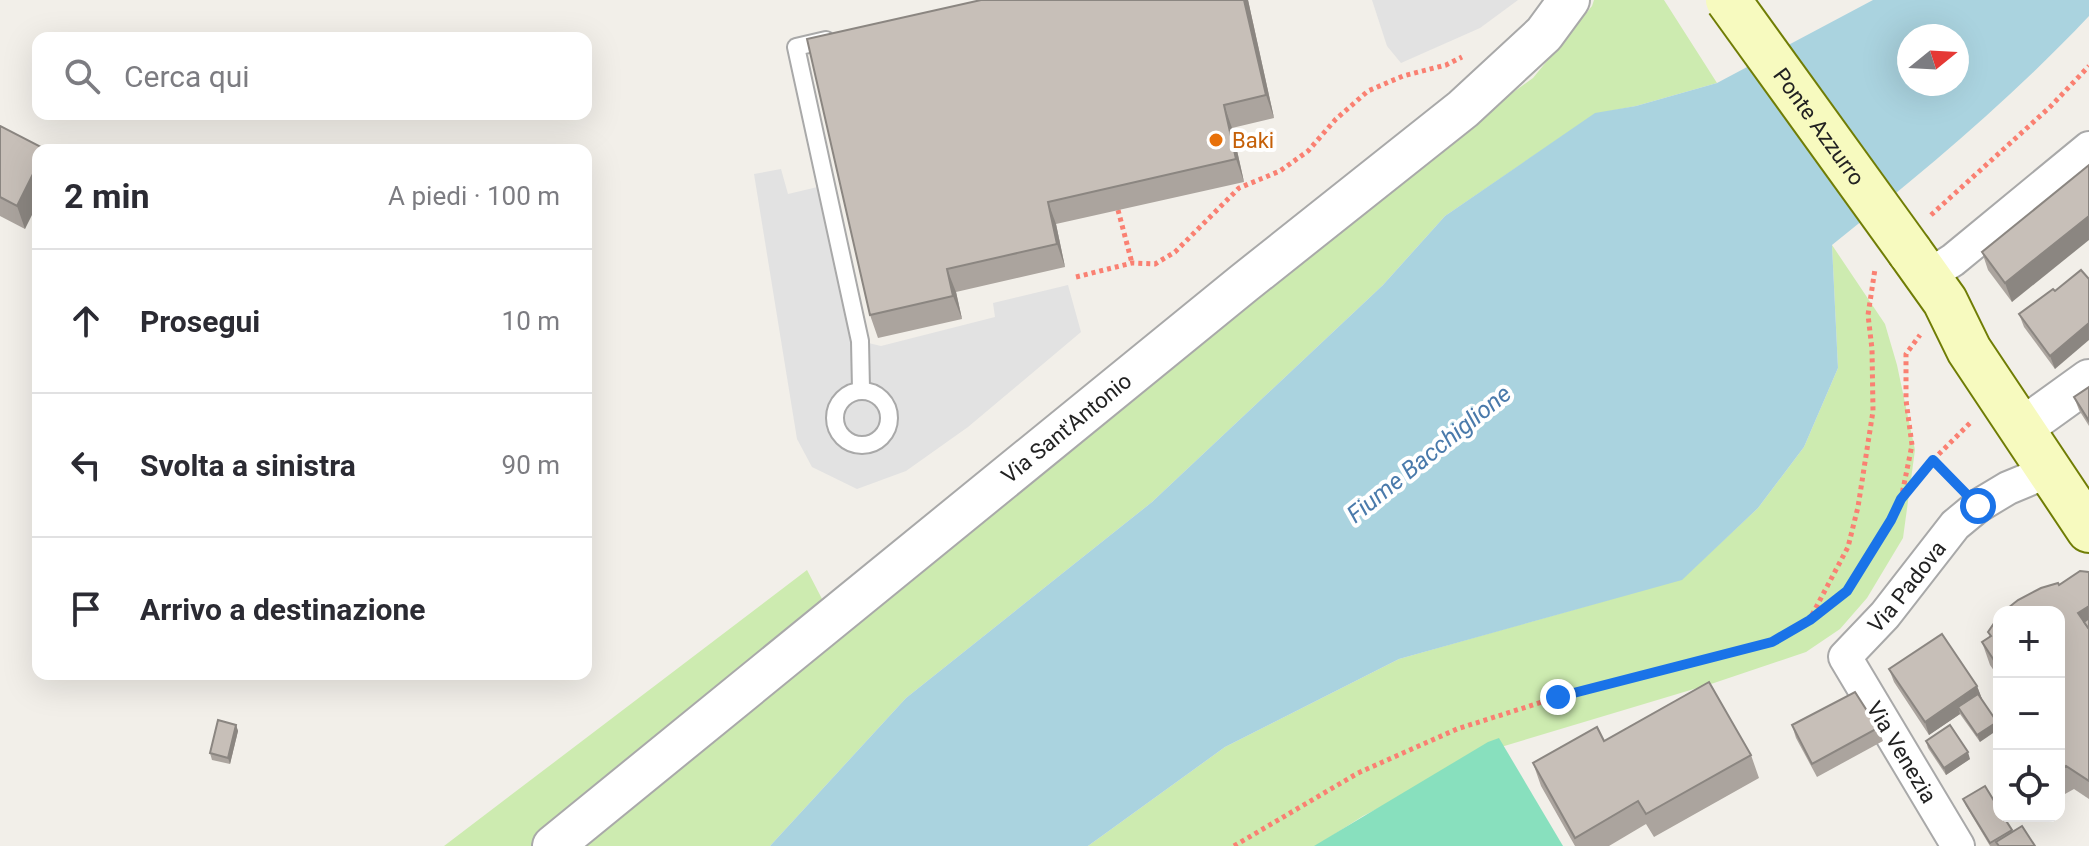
<!DOCTYPE html>
<html lang="it">
<meta charset="utf-8">
<style>
body{margin:0;font-family:Roboto,sans-serif;background:#f7f7f7;color:#2b2b33}
.controls{position:absolute;right:24px;bottom:24px;display:grid;overflow:hidden;border-radius:16px;box-shadow:0 8px 32px #0002}
.controls button{width:72px;height:72px;display:grid;place-items:center;padding:0;border:0;border-bottom:2px solid #e1e1e2;background:#fff;color:#2b2b33;font:40px sans-serif}
.compass{position:absolute;left:1897px;top:24px;width:72px;height:72px;border-radius:50%;background:#fff;box-shadow:0 8px 32px #0002;rotate:72deg}
.stop{position:absolute;width:24px;height:24px;margin:-18px;border:6px solid #1a73e8;border-radius:50%;background:#fff}
.stop.end{background:#1a73e8;border-color:#fff;box-shadow:0 2px 8px #0008}
.list{margin:0;padding:0;list-style:none}
h2{display:flex;justify-content:space-between;align-items:center;height:104px;margin:0;padding:0 32px;font-size:34px}
h2 small{font-size:26px;font-weight:400;color:#7c7c81}
.list li{display:grid;grid-template-columns:52px 1fr auto;gap:24px;align-items:center;box-sizing:border-box;height:144px;padding:0 32px;border-top:2px solid #e1e1e2}
.list b{display:block;font-size:30px;white-space:nowrap}
.list em{font-size:26px;font-style:normal;color:#7c7c81}
.icon{flex:none;width:44px;height:44px;fill:none;stroke:currentColor;stroke-width:2;stroke-linecap:round;stroke-linejoin:round}
.map{position:relative;flex:none;width:2089px;height:846px;overflow:hidden}
.search{position:absolute;background:#fff;box-shadow:0 8px 32px #0002;left:32px;top:32px;width:560px;height:88px;display:flex;align-items:center;gap:20px;box-sizing:border-box;padding:0 28px;border-radius:16px;color:#7c7c81;font-size:30px}
.panel{position:absolute;background:#fff;box-shadow:0 8px 32px #0002;left:32px;top:144px;width:560px;height:536px;border-radius:16px}
.map>svg:first-child{display:block}
.grass{fill:#cdebb0}
.pitch{fill:#88e0be}
.parking{fill:#e2e2e2}
.water{fill:#aad3df;fill-rule:evenodd}
.lines{fill:none;stroke-linecap:round;stroke-linejoin:round}
.service-casing{stroke:#a9a9a9;stroke-width:20}
.minor-casing{stroke:#a9a9a9;stroke-width:36}
.tertiary-casing{stroke:#a9a9a9;stroke-width:44}
.secondary-casing{stroke:#707d05;stroke-width:48}
.path{stroke:#fa8072;stroke-width:5;stroke-dasharray:4 4;stroke-linecap:butt}
.service{stroke:#fff;stroke-width:16}
.minor{stroke:#fff;stroke-width:32}
.tertiary{stroke:#fff;stroke-width:40}
.secondary{stroke:#f7fabf;stroke-width:44}
.secondary-bridge-casing{stroke:#707d05;stroke-width:48;stroke-linecap:butt}
.secondary-bridge{stroke:#f7fabf;stroke-width:44}
.wall{fill:#aba49e}
.shaded-wall{fill:#8b8681}
.building{fill:#c7bfb8;stroke:#8b8681;stroke-width:2}
.route{stroke:#1a73e8;stroke-width:10}
.food-dot{fill:#e8710a;stroke:#fff;stroke-width:3}
.labels{text-anchor:middle;stroke-width:8;stroke-linejoin:round;paint-order:stroke}
.street-label{font-size:22px;fill:#222;stroke:#fff}
.food-label{font-size:22px;fill:#c56008;stroke:#fff;text-anchor:start}
.water-label{font-size:24px;font-style:italic;fill:#4a7aab;stroke:#fff}
</style>
<div class="map">
<svg width="2089" height="846" viewBox="0 0 2089 846">
<rect width="100%" height="100%" fill="#f2efe9"/>
<g class="grass">
<path d="M1594,0H1664L1717,83L1636,106L1595,114L1445,216L1383,285L1152,502L906,698L770,846H444L807,570L833,620L1248,284L1533,78L1592,6Z"/>
<path d="M1832,245L1885,324L1897,365L1915,450L1903,538L1867,598L1840,629L1806,652L1714,683L1501,747L1363,816L1316,846H1088L1225,747L1399,659L1682,579L1758,508L1804,447L1838,368Z"/>
</g>
<path class="pitch" d="M1499,738L1563,846H1314L1488,742Z"/>
<g class="parking">
<path d="M1372,0H1518L1480,28L1401,63L1387,46Z"/>
<path d="M781,169L788,194L826,185L860,341L881,346L995,317L993,303L1068,285L1081,332L968,427L906,471L857,489L812,467L797,439L754,174Z"/>
</g>
<path class="water" d="M1873,0H2089V16C2010,100 1922,173 1832,245L1838,368L1804,447L1758,508L1682,580L1399,659L1225,747L1088,846H770L906,698L1152,502L1383,285L1445,216L1595,113L1636,106L1717,83ZM1909,36H1957V84H1909Z"/>
<g class="lines">
<g class="service-casing">
<g id="service">
<path d="M826,40L796,47L860,341L861,389"/>
<circle cx="862" cy="418" r="27"/>
</g>
</g>
<g class="minor-casing">
<g id="minor">
<path d="M1928,276L1953,260L2089,148"/>
<path id="s1" d="M1958,846L1845,657L1885,615L1955,525L1978,506L2008,488L2049,471"/>
</g>
</g>
<g class="tertiary-casing">
<g id="tertiary">
<path d="M2035,419L2089,380"/>
<path id="s2" d="M553,846L1244,283L1463,109L1544,34L1569,0"/>
</g>
</g>
<g class="secondary-casing">
<path id="secondary" d="M1910,252L1945,301L1969,350L2089,530"/>
</g>
<g class="path">
<path d="M1118,210L1132,263"/>
<path d="M1931,215L2050,107L2089,66"/>
<path d="M1076,277L1132,263L1155,264L1175,252L1239,188L1280,171L1308,151L1336,119L1368,91L1403,76L1446,65L1462,57"/>
<path d="M1933,460L1972,421"/>
<path d="M1901,498L1933,460L1956,483"/>
<path d="M1812,615L1848,547L1858,507L1873,411L1872,349L1868,315L1875,269"/>
<path d="M1234,846L1358,773L1457,729L1558,697L1772,642L1810,620L1847,591L1891,520L1901,499L1912,445L1906,400V354L1920,335"/>
</g>
<use href="#service" class="service"/>
<use href="#minor" class="minor"/>
<use href="#tertiary" class="tertiary"/>
<use href="#secondary" class="secondary"/>
<g class="secondary-bridge-casing">
<g id="secondary-bridge">
<path id="s3" d="M1728,0L1910,252"/>
</g>
</g>
<use href="#secondary-bridge" class="secondary-bridge"/>
</g>
<g class="wall">
<path d="M1248,0L1274,118L1232,128L1244,182L1056,224L1065,267L956,292L962,319L878,338L870,315Z"/>
<path d="M0,126L46,150H38L25,229L0,216Z"/>
<path d="M2089,165L2012,302L1988,270L1982,252Z"/>
<path d="M2085,274L2055,369L2024,327L2019,314L2055,291Z"/>
<path d="M2089,387V426L2079,410L2074,397Z"/>
<path d="M2089,572V799L2074,789L2065,794L2059,786V585Z"/>
<path d="M1999,616V678L1990,665L1982,642L1990,637L1988,632Z"/>
<path d="M1889,669L1977,686L1982,699L1980,742L1960,714L1929,735L1894,682Z"/>
<path d="M236,725L238,731L230,764L212,760L210,753Z"/>
<path d="M1792,725L1878,728L1883,741L1817,777L1796,738Z"/>
<path d="M1604,741L1751,755L1759,778L1654,837L1646,824L1609,846H1575L1541,786L1533,763Z"/>
<path d="M1926,741L1970,759L1946,775L1928,748Z"/>
<path d="M1963,799L2012,831L2035,846H1990L1966,806Z"/>
</g>
<g class="shaded-wall">
<path d="M1244,0H1248L1274,118L1266,95Z"/>
<path d="M1224,105L1232,128L1244,182L1236,159Z"/>
<path d="M38,164V203L25,229L17,206Z"/>
<path d="M1048,202L1056,224L1065,267L1057,244Z"/>
<path d="M2089,216V240L2012,302L2005,283Z"/>
<path d="M947,269L956,292L962,319L953,296Z"/>
<path d="M2089,323V340L2055,369L2050,356Z"/>
<path d="M2089,606V633L2078,613Z"/>
<path d="M1977,686L1982,699L1962,713L1958,707L1960,714L1929,735L1925,722Z"/>
<path d="M1997,722L1999,729L1980,742L1977,735Z"/>
<path d="M236,725L238,731L230,764L228,758Z"/>
<path d="M1968,752L1970,759L1946,775L1944,768Z"/>
</g>
<g class="building">
<path d="M981,0H1244L1266,95L1224,105L1236,159L1048,202L1057,244L947,269L953,296L870,315L807,39Z"/>
<path d="M0,126L45,149V150H38V164L17,206L0,197Z"/>
<path d="M2089,165V216L2005,283L1982,252Z"/>
<path d="M2081,270L2089,279V323L2050,356L2019,314L2053,289L2055,291Z"/>
<path d="M2089,387V421L2074,397Z"/>
<path d="M2080,571L2089,572V606L2078,613L2089,629V781L2066,766L2059,770V612H2003L2018,600L2041,588L2058,583L2059,585Z"/>
<path d="M1999,616V668L1982,642L1991,636L1988,632Z"/>
<path d="M2089,618V629L2084,622Z"/>
<path d="M1942,634L1977,686L1925,722L1889,669Z"/>
<path d="M1709,682L1751,755L1646,814L1638,801L1575,838L1533,763L1597,727L1604,741Z"/>
<path d="M1855,692L1878,728L1812,764L1792,725Z"/>
<path d="M1978,694L1997,722L1977,735L1958,707Z"/>
<path d="M218,720L236,725L228,758L210,753Z"/>
<path d="M1950,725L1968,752L1944,768L1926,741Z"/>
<path d="M1985,786L1999,809V816H2003L2012,830L1990,843L1963,799Z"/>
<path d="M2022,826L2035,846H1999L1996,842Z"/>
</g>
<g class="lines">
<path class="route" d="M1558,697L1772,642L1810,620L1847,591L1891,520L1901,499L1933,460L1978,506"/>
</g>
<circle class="food-dot" cx="1216" cy="140" r="8"/>
<g class="labels">
<g class="street-label">
<text dy="8" stroke="none"><textPath href="#s3" startOffset="156">Ponte Azzurro</textPath></text>
<text dy="8" stroke="none"><textPath href="#s2" startOffset="662">Via Sant'Antonio</textPath></text>
<text dy="8" stroke="none"><textPath href="#s1" startOffset="314">Via Padova</textPath></text>
<text transform="translate(1902 752) rotate(59)" y="8">Via Venezia</text>
</g>
<g class="food-label">
<text x="1232" y="148">Baki</text>
</g>
<g class="water-label">
<text transform="translate(1429 454) rotate(-39)" y="8">Fiume Bacchiglione</text>
</g>
</g>
</svg>
<div class="controls">
<button>+</button>
<button>−</button>
<button><svg class="icon" aria-label="locate" viewBox="0 0 24 24"><circle cx="12" cy="12" r="6"/><path d="M12 2v4M12 18v4M2 12h4M18 12h4"/></svg></button>
</div>
<svg class="compass" viewBox="-18 -18 36 36"><path d="M0-13l5 13h-10z" fill="#e53935"/><path d="M0 13l5-13h-10z" fill="#7c7c81"/></svg>
<div class="stop" style="left:1978px;top:506px"></div>
<div class="stop end" style="left:1558px;top:697px"></div>
<div class="search"><svg class="icon" aria-label="search" viewBox="0 0 24 24"><circle cx="10" cy="10" r="6"/><path d="M15 15l6 6"/></svg>Cerca qui</div>
<section class="panel">
<h2>2 min<small>A piedi · 100 m</small></h2>
<ul class="list">
<li><svg class="icon" aria-label="ahead" viewBox="0 0 24 24"><path d="M12 20V5M6 11l6-6 6 6"/></svg><div><b>Prosegui</b></div><em>10 m</em></li>
<li><svg class="icon" aria-label="left" viewBox="0 0 24 24"><path d="M17 20v-9H6M10 6l-5 5 5 5"/></svg><div><b>Svolta a sinistra</b></div><em>90 m</em></li>
<li><svg class="icon" aria-label="arrive" viewBox="0 0 24 24"><path d="M6 21V4h12l-3 4 3 4H6"/></svg><div><b>Arrivo a destinazione</b></div></li>
</ul>
</section>
</div>
